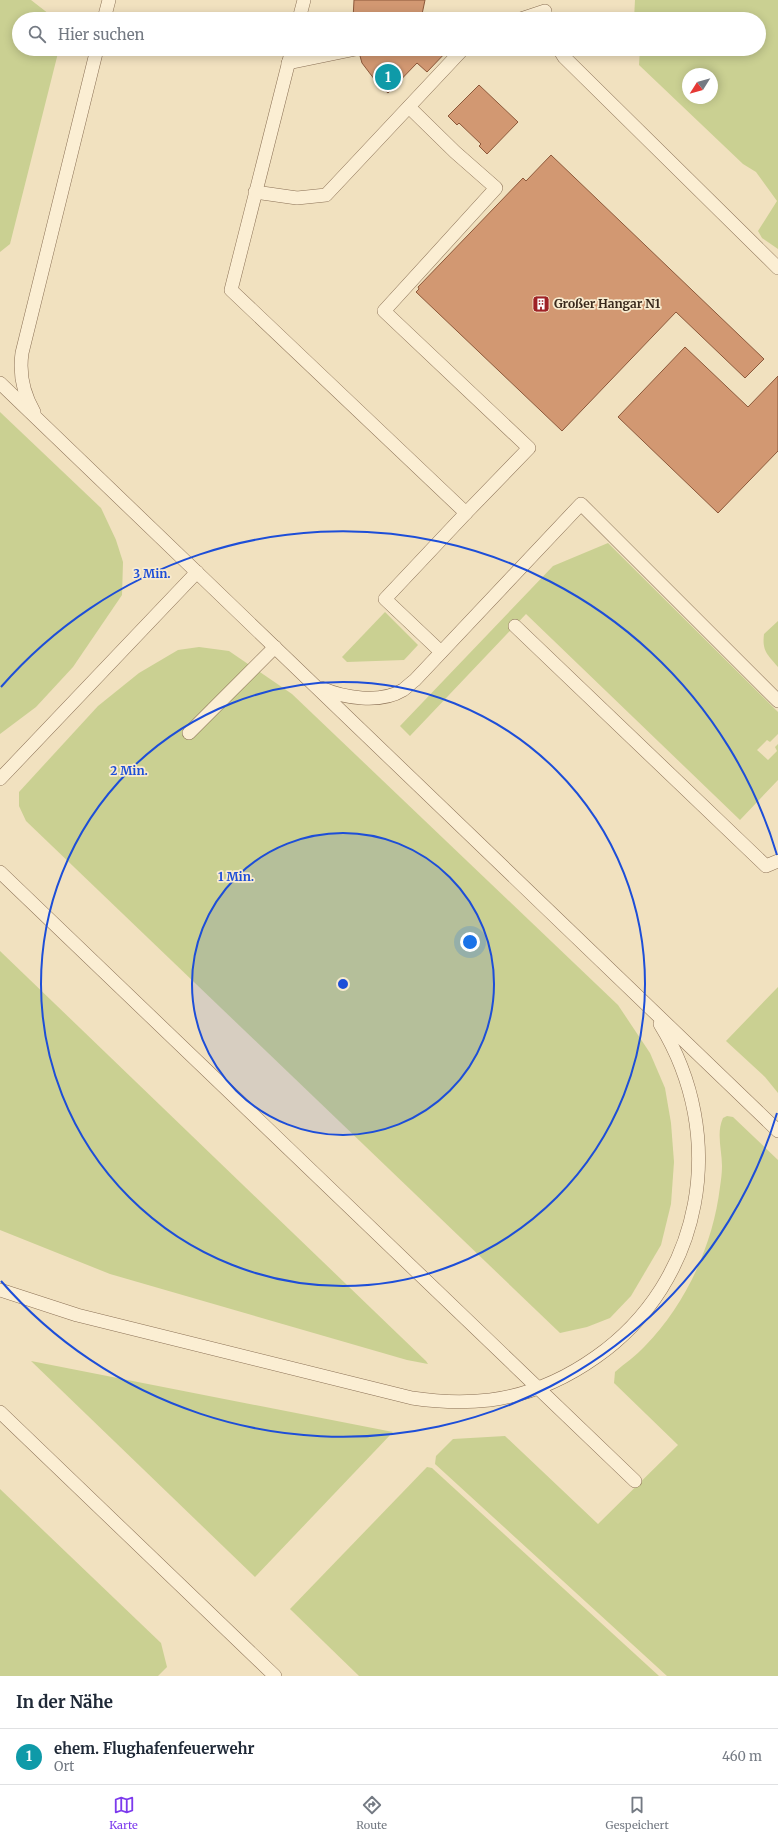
<!DOCTYPE html>
<html lang="de">
<meta charset="utf-8">
<style>
body{margin:0;font-family:Merriweather,serif;background:#f2f2f3;color:#1f2937}
.compass{position:absolute;left:682px;top:68px;width:36px;height:36px;border-radius:50%;background:#fff;box-shadow:0 2px 10px #0003;rotate:233deg}
.you{position:absolute;left:470px;top:942px;width:14px;height:14px;margin:-10px;border:3px solid #fff;border-radius:50%;background:#1a73e8;box-shadow:0 0 0 6px #1a73e833}
.badge{display:grid;place-items:center;width:26px;height:26px;border-radius:50%;background:#7c3aed;color:#fff;font-size:13px;font-weight:700}
.pin{position:absolute;translate:-50% -50%;border:2px solid #fff;box-shadow:0 1px 4px #0006}
.list{margin:0;padding:0;list-style:none}
h2{display:flex;justify-content:space-between;align-items:center;height:52px;margin:0;padding:0 16px;font-size:17px}
h2 small{font-size:13px;font-weight:400;color:#747a83}
.list li{display:grid;grid-template-columns:26px 1fr auto;gap:12px;align-items:center;box-sizing:border-box;height:56px;padding:0 16px;border-top:1px solid #e0e1e3}
.list b{display:block;font-size:15px;white-space:nowrap}
.list p{margin:0;font-size:13px;white-space:nowrap;color:#747a83}
.list em{font-size:13px;font-style:normal;color:#747a83}
.icon{flex:none;width:22px;height:22px;fill:none;stroke:currentColor;stroke-width:2;stroke-linecap:round;stroke-linejoin:round}
.map{position:relative;flex:none;width:778px;height:1676px;overflow:hidden}
.search{position:absolute;background:#fff;box-shadow:0 2px 10px #0003;left:12px;right:12px;top:12px;height:44px;display:flex;align-items:center;gap:10px;box-sizing:border-box;padding:0 14px;border-radius:22px;color:#747a83;font-size:15px}
.sheet{height:108px;background:#fff}
nav{display:flex;justify-content:space-around;align-items:center;box-sizing:border-box;height:56px;border-top:1px solid #e0e1e3;background:#fff;font-size:11px;color:#747a83}
nav a{display:grid;justify-items:center;gap:2px}
nav .on{color:#7c3aed}
.map>svg:first-child{display:block}
.green{fill:#cad092;fill-rule:evenodd}
.building{fill:#d29872;stroke:#8c583a}
.lines{fill:none;stroke-linecap:round;stroke-linejoin:round}
.minor-casing{stroke:#8b7156;stroke-width:14}
.minor{stroke:#fbeed3;stroke-width:13}
.ring{fill:none;stroke:#1d4ed8;stroke-width:2}
.labels{text-anchor:middle;stroke-width:3.5;stroke-linejoin:round;paint-order:stroke}
.poi-label{font-size:12px;font-weight:bold;fill:#39291c;stroke:#f8ebcf;text-anchor:start}
.centre{fill:#1d4ed8;stroke:#f8ebcf;stroke-width:2}
.ring-label{font-size:12px;text-anchor:middle;font-weight:bold;fill:#1d4ed8;stroke:#f8ebcf;stroke-width:3.5;stroke-linejoin:round;paint-order:stroke}
</style>
<div class="map">
<svg width="778" height="1676" viewBox="0 0 778 1676">
<rect width="100%" height="100%" fill="#f1e1bf"/>
<g class="green">
<path d="M0,0H31L49,14L50,19H19V49H59L10,244L0,252Z"/>
<path d="M635,0H778V249L762,238L758,231L777,201L756,172L743,164L639,65L640,49H759V19H634ZM688,74H712V98H688Z"/>
<path d="M0,412L101,508L116,540L123,562L122,595L73,667L36,707L0,734Z"/>
<path d="M608,543L778,712V734L770,742L767,740L757,750L768,760L777,751L775,747L778,744V780L740,820L526,614L410,736L400,726L553,566Z"/>
<path d="M385,612L418,645L404,660L347,662L342,657Z"/>
<path d="M778,621V667C767,654 762,651 764,634Z"/>
<path d="M199,647L229,651L292,694L618,1005L650,1053L665,1088L671,1123L674,1162L671,1204L661,1245L631,1296L610,1318L587,1327L560,1333L26,821L19,806V792L98,706L139,673L178,650Z"/>
<path d="M0,951L426,1361L428,1364L407,1360L110,1274L0,1230Z"/>
<path d="M778,987V1093L765,1077L726,1041Z"/>
<path d="M727,1116L733,1117L778,1160V1676H667L435,1464L436,1456L453,1439L505,1436L598,1524L678,1445L614,1383L615,1372C625,1363 636,1356 645,1346C686,1304 713,1245 720,1187C721,1180 722,1173 722,1166C722,1150 716,1133 723,1118Z"/>
<path d="M31,1361L393,1432L255,1577Z"/>
<path d="M427,1467L432,1468L659,1676H359L290,1609Z"/>
<path d="M0,1489L161,1643L167,1667L158,1676H0Z"/>
</g>
<g class="building">
<path d="M354,0H425L421,19H353Z"/>
<path d="M364,49H449L427,72L417,63L388,93L378,84L362,63L360,56Z"/>
<path d="M479,85L518,122L487,154L479,146L481,144L459,123L457,125L448,116Z"/>
<path d="M551,155L764,359L745,378L676,312L562,431L416,292L419,289L418,287L523,178L526,181Z"/>
<path d="M685,347L748,407L778,376V451L718,513L618,417Z"/>
</g>
<g class="lines">
<g class="minor-casing">
<g id="minor">
<path d="M104,19L109,0"/>
<path d="M299,19L304,0"/>
<path d="M521,19L545,11"/>
<path d="M292,49L231,290L466,513L529,448L384,311L496,188L455,152L409,107"/>
<path d="M559,49L564,57L778,268"/>
<path d="M288,63L356,49"/>
<path d="M255,192L297,198L326,195L463,49"/>
<path d="M0,383L778,1131"/>
<path d="M34,412C23,393 19,374 22,353L97,49"/>
<path d="M515,626L766,866L778,861"/>
<path d="M441,652L385,599L466,513"/>
<path d="M321,688C344,698 380,704 403,690C407,687 411,683 415,680L581,504L778,701"/>
<path d="M189,733L275,647"/>
<path d="M0,779L197,572"/>
<path d="M0,872L635,1481"/>
<path d="M0,1290L77,1315L412,1398C438,1402 464,1403 490,1400C528,1395 565,1379 596,1357C704,1281 729,1136 660,1024"/>
<path d="M0,1412L275,1676"/>
</g>
</g>
<use href="#minor" class="minor"/>
</g>
<circle cx="343" cy="984" r="151" fill="#1d4ed8" fill-opacity=".12"/>
<g class="ring">
<circle cx="343" cy="984" r="151"/>
<circle cx="343" cy="984" r="302"/>
<path d="M777 1113A453 453 0 0 1 1 1281M1 687A453 453 0 0 1 777 855"/>
</g>
<defs>
<g id="building-square" transform="scale(0.9)"><rect x="-9" y="-9" width="18" height="18" rx="4" fill="#9e2226" stroke="#f8ebcf"/><path d="M-4-6H4V6H1V3H-1V6H-4ZM-2.5-4.3h1.7v1.8h-1.7ZM.8-4.3h1.7v1.8H.8ZM-2.5-1h1.7V.8h-1.7ZM.8-1h1.7V.8H.8Z" fill="#fff"/></g>
</defs>
<g fill-rule="evenodd">
<use href="#building-square" x="541" y="304"/>
</g>
<g class="labels">
<g class="poi-label">
<text x="554" y="308">Großer Hangar N1</text>
</g>
</g>
<circle cx="343" cy="984" r="6" class="centre"/>
<g class="ring-label">
<text x="152" y="578">3 Min.</text>
<text x="129" y="775">2 Min.</text>
<text x="236" y="881">1 Min.</text>
</g>
</svg>
<svg class="compass" viewBox="-18 -18 36 36"><path d="M0-13l5 13h-10z" fill="#e53935"/><path d="M0 13l5-13h-10z" fill="#747a83"/></svg>
<div class="you"></div>
<div class="pin badge" style="left:388px;top:77px;background:#0f9aa8">1</div>
<div class="search"><svg class="icon" aria-label="search" viewBox="0 0 24 24"><circle cx="10" cy="10" r="6"/><path d="M15 15l6 6"/></svg>Hier suchen</div>
</div>
<section class="sheet">
<h2>In der Nähe<small></small></h2>
<ul class="list">
<li><span class="badge" style="background:#0f9aa8">1</span><div><b>ehem. Flughafenfeuerwehr</b><p>Ort</p></div><em>460 m</em></li>
</ul>
</section>
<nav>
<a class="on"><svg class="icon" aria-label="map" viewBox="0 0 24 24"><path d="M3 6l6-2 6 2 6-2v14l-6 2-6-2-6 2zM9 4v14M15 6v14"/></svg>Karte</a>
<a><svg class="icon" aria-label="directions" viewBox="0 0 24 24"><path d="M12 3l9 9-9 9-9-9zM9 14v-3h6M13 9l2 2-2 2"/></svg>Route</a>
<a><svg class="icon" aria-label="saved" viewBox="0 0 24 24"><path d="M7 4h10v16l-5-4-5 4z"/></svg>Gespeichert</a>
</nav>
